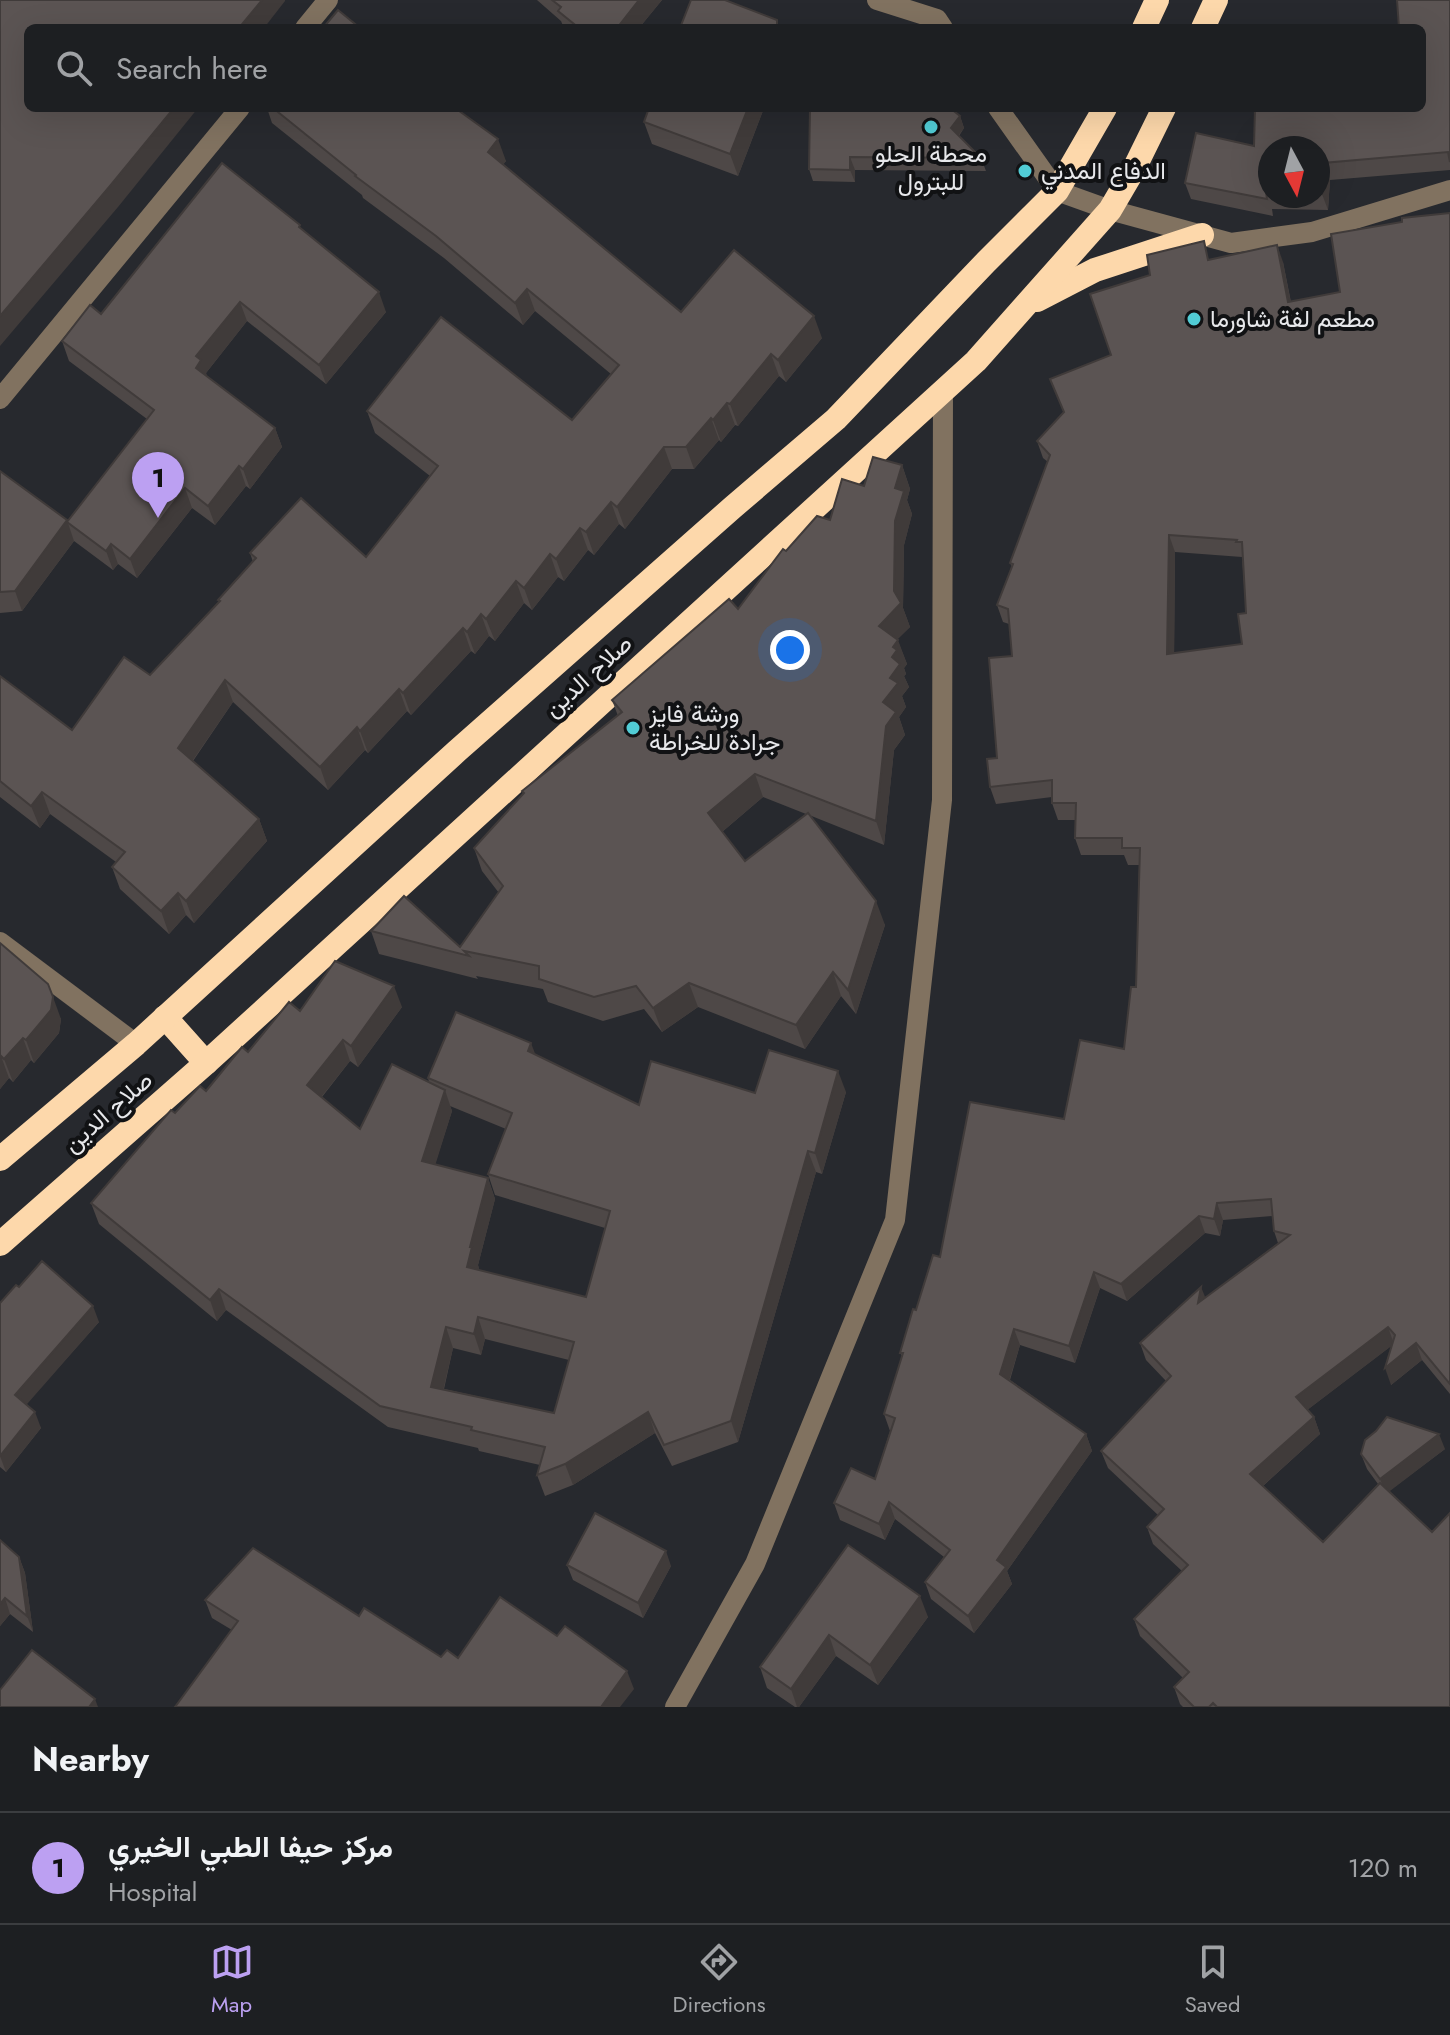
<!DOCTYPE html>
<meta charset="utf-8">
<style>
body{margin:0;font-family:Jost,Vazirmatn,sans-serif;background:#2a2c2f;color:#f1f3f6}
.compass{position:absolute;left:1258px;top:136px;width:72px;height:72px;border-radius:50%;background:#1d1f22;box-shadow:0 8px 32px #0002;rotate:173deg}
.you{position:absolute;left:790px;top:650px;width:28px;height:28px;margin:-20px;border:6px solid #fff;border-radius:50%;background:#1a73e8;box-shadow:0 0 0 12px #1a73e833}
.badge{display:grid;place-items:center;width:52px;height:52px;border-radius:50%;background:#bca0f2;color:#111;font-size:26px;font-weight:700}
.pin{position:absolute;translate:-50% -66px;filter:drop-shadow(0 2px 4px #0008)}
.pin::after{content:'';position:absolute;top:42px;width:28px;height:24px;background:inherit;clip-path:polygon(0 0,100% 0,50% 100%)}
.list{margin:0;padding:0;list-style:none}
h2{display:flex;justify-content:space-between;align-items:center;height:104px;margin:0;padding:0 32px;font-size:34px}
h2 small{font-size:26px;font-weight:400;color:#a0a2a5}
.list li{display:grid;grid-template-columns:52px 1fr auto;gap:24px;align-items:center;box-sizing:border-box;height:112px;padding:0 32px;border-top:2px solid #3b3d40}
.list b{display:block;font-size:30px;white-space:nowrap}
.list p{margin:0;font-size:26px;white-space:nowrap;color:#a0a2a5}
.list em{font-size:26px;font-style:normal;color:#a0a2a5}
.icon{flex:none;width:44px;height:44px;fill:none;stroke:currentColor;stroke-width:2;stroke-linecap:round;stroke-linejoin:round}
.map{position:relative;flex:none;width:1450px;height:1707px;overflow:hidden}
.search{position:absolute;background:#1d1f22;box-shadow:0 8px 32px #0002;left:24px;right:24px;top:24px;height:88px;display:flex;align-items:center;gap:20px;box-sizing:border-box;padding:0 28px;border-radius:12px;color:#a0a2a5;font-size:30px}
.sheet{height:216px;background:#1d1f22}
nav{display:flex;justify-content:space-around;align-items:center;box-sizing:border-box;height:112px;border-top:2px solid #3b3d40;background:#1d1f22;font-size:22px;color:#a0a2a5}
nav a{display:grid;justify-items:center;gap:4px}
nav .on{color:#bca0f2}
.map>svg:first-child{display:block}
.lines{fill:none;stroke-linecap:round;stroke-linejoin:round}
.minor{stroke:#817260;stroke-width:20}
.highway{stroke:#fdd8ab;stroke-width:24}
.wall{fill:#4e4847;fill-rule:evenodd}
.shaded-wall{fill:#403b3a}
.building{fill:#5b5453;stroke:#403b3a;stroke-width:2;fill-rule:evenodd}
.poi-dot{fill:#51ccd5;stroke:#111214;stroke-width:3}
.labels{text-anchor:middle;stroke-width:8;stroke-linejoin:round;paint-order:stroke}
.poi-label{font-size:24px;fill:#e7e8eb;stroke:#111214;text-anchor:start}
.street-label{font-size:24px;fill:#e7e8eb;stroke:#111214}
</style>
<div class="map">
<svg width="1450" height="1707" viewBox="0 0 1450 1707">
<rect width="100%" height="100%" fill="#27292e"/>
<g class="lines">
<g class="minor">
<path d="M877,0L937,19L943,28"/>
<path d="M305,28L328,0"/>
<path d="M998,108L1057,191L1110,210L1231,243L1312,232L1450,190"/>
<path d="M0,399L240,108"/>
<path d="M0,942L136,1044"/>
<path d="M675,1707L755,1564L895,1220L942,800L943,392"/>
</g>
<g class="highway">
<path d="M1144,28L1157,0"/>
<path d="M1203,28L1216,0"/>
<path d="M1037,300L1095,270L1202,235"/>
<path d="M165,1017L206,1063"/>
<path d="M0,1159L136,1044L457,751L732,508L836,419L986,262L1057,191L1105,108"/>
<path d="M0,1244L206,1063L976,361L1110,210L1134,169L1164,108"/>
</g>
</g>
<g class="wall">
<path d="M537,0H662L639,28H564L561,21Z"/>
<path d="M1450,0V170L1330,180L1328,210L1272,209L1273,216L1191,199L1185,183L1254,146L1422,108ZM1270,148H1318V196H1270Z"/>
<path d="M267,108H455L506,161L503,164L681,312L822,338L786,382L779,376L738,426L735,425L721,442L719,440L694,469H672L625,529L619,524L594,555L588,550L564,581L558,577L532,610L524,603L495,641L489,636L475,654L471,651L411,715L407,711L368,753L365,750L328,790L233,702L193,761L259,819L267,841L194,923L186,915L169,934L120,889L112,867L116,862L50,814L40,828L0,797V676L72,730L150,675L219,602L218,600L253,562L250,553L366,557L430,476L375,433L367,411L572,420L611,374L535,311L523,325L444,258L363,198L362,195L272,123Z"/>
<path d="M649,108H764L738,176L652,144L644,122Z"/>
<path d="M960,116L964,128L959,136L981,158L986,171L855,170V182L813,181L809,169Z"/>
<path d="M1450,213V1394L1422,1360L1391,1385V1346L1307,1410L1314,1417L1320,1434L1263,1486L1323,1542L1378,1484L1367,1469L1361,1454L1445,1449L1389,1491L1450,1707H1183L1180,1704L1174,1687L1183,1678L1140,1636L1134,1619L1182,1571L1153,1544L1147,1527L1158,1515L1108,1468L1101,1451L1166,1381L1146,1360L1140,1343L1205,1298L1278,1243L1274,1231L1273,1216L1223,1220L1220,1236L1205,1233L1127,1301L1100,1288L1075,1363L1020,1345L1010,1380L1086,1434L1092,1451L1007,1571L1012,1584L974,1633L931,1599L925,1582L944,1557L895,1519L885,1540L840,1520L834,1503L875,1479L890,1431L884,1414L902,1356L900,1353L916,1310L940,1257L1064,1119L1124,1049L1136,987L1139,865H1128L1124,855H1081L1075,838V820H1058L1052,803V797L996,804L990,787L997,758L1012,656L1009,624L1003,622L997,605L1012,567L1010,563L1048,462L1043,458L1037,441L1064,413L1050,379L1111,355L1210,259L1283,262L1291,302L1340,292L1402,222ZM1175,552L1242,557L1246,613L1242,644L1174,653Z"/>
<path d="M302,229L386,312L326,384L247,321L206,373L207,377L275,428L282,447L250,489L246,486L215,525L192,508L137,578L118,564L113,570L74,541L22,611L0,613V471L67,522L147,419L69,361L62,341L101,314Z"/>
<path d="M902,465L910,489L907,500L912,514L904,545L903,608L910,627L897,639L907,664L904,668L906,674L904,676L909,687L902,696L906,707L899,717L905,735L894,750L884,845L809,815L885,925L856,1014L841,996L805,1049L698,1007L662,1032L644,1009L603,1021L548,1002L543,989L476,976L478,979L379,954L371,931L460,947L499,893L482,871L474,848L523,794L522,791L618,716L612,700L697,627L738,609L786,551L830,520L864,486ZM763,797L806,814L745,861L722,832Z"/>
<path d="M0,943L61,1019L59,1033L34,1063L31,1060L13,1082L9,1078L0,1089Z"/>
<path d="M402,1007L358,1067L350,1061L322,1097L360,1129L429,1082L428,1078L535,1054L639,1105L755,1093L846,1092L822,1174L816,1172L738,1442L672,1466L655,1433L573,1485L545,1496L537,1475L540,1465L479,1451L478,1448L388,1427L226,1310L217,1321L99,1224L91,1203L175,1113L206,1091L248,1052L300,1011ZM450,1106L506,1129L488,1174L495,1195L605,1228L586,1297L479,1270L478,1265L495,1199L488,1178L435,1164L452,1111ZM485,1339L569,1360L554,1413L444,1389L453,1348L481,1355Z"/>
<path d="M19,1287L99,1322L26,1404L41,1428L6,1472L0,1467V1303Z"/>
<path d="M0,1540L19,1557L25,1573L33,1632L10,1614L0,1626Z"/>
<path d="M848,1545L928,1617L878,1685L836,1656L799,1707H795L767,1688L760,1667Z"/>
<path d="M567,1565L671,1566L643,1618L573,1580Z"/>
<path d="M205,1600L359,1616L441,1657L458,1658L634,1689L232,1630L212,1618Z"/>
</g>
<g class="shaded-wall">
<path d="M262,0H285V1L264,28H239Z"/>
<path d="M639,0H662L639,28H617Z"/>
<path d="M174,108H198L118,207L0,346V316Z"/>
<path d="M748,108H764L738,176L730,154Z"/>
<path d="M960,116L964,128L955,140L951,128Z"/>
<path d="M498,139L506,161L496,174L488,152Z"/>
<path d="M850,157L855,170V182L850,170Z"/>
<path d="M1323,163L1330,180L1328,210L1322,194Z"/>
<path d="M1277,245L1283,262L1294,319L1288,302Z"/>
<path d="M527,289L535,311L523,325L515,303Z"/>
<path d="M379,292L386,312L326,384L319,365Z"/>
<path d="M240,302L247,321L206,373L208,380L196,368V356Z"/>
<path d="M814,316L822,338L786,382L778,360Z"/>
<path d="M771,354L779,376L738,426L730,404Z"/>
<path d="M727,403L735,425L721,442L713,420Z"/>
<path d="M711,418L719,440L694,469L686,447Z"/>
<path d="M275,428L282,447L250,489L243,469Z"/>
<path d="M664,447L672,469L625,529L617,507Z"/>
<path d="M902,465L910,489L907,500L912,514L904,545L903,608L910,627L887,650L879,626L895,488Z"/>
<path d="M239,466L246,486L215,525L208,506Z"/>
<path d="M185,488L192,508L137,578L130,559Z"/>
<path d="M611,502L619,524L594,555L586,532Z"/>
<path d="M67,520L74,541L22,611L15,591Z"/>
<path d="M580,528L588,550L564,581L556,559Z"/>
<path d="M1169,535L1175,552L1174,671L1167,654Z"/>
<path d="M111,544L118,564L113,570L106,551Z"/>
<path d="M550,554L558,577L532,610L524,588Z"/>
<path d="M516,581L524,603L495,641L486,619Z"/>
<path d="M481,614L489,636L475,654L467,632Z"/>
<path d="M463,628L471,651L411,715L403,693Z"/>
<path d="M898,640L907,664L904,668L906,674L904,676L909,687L902,696L906,707L899,717L905,735L894,750L884,845L876,821L883,702L890,678L893,647Z"/>
<path d="M225,680L233,702L186,770L178,748Z"/>
<path d="M399,689L407,711L368,753L360,731Z"/>
<path d="M357,727L365,750L328,790L320,767Z"/>
<path d="M755,774L763,797L716,837L708,813Z"/>
<path d="M42,792L50,814L40,828L31,806Z"/>
<path d="M259,819L267,841L194,923L186,901Z"/>
<path d="M178,893L186,915L169,934L161,911Z"/>
<path d="M876,901L885,925L856,1014L848,990Z"/>
<path d="M833,972L841,996L805,1049L796,1025Z"/>
<path d="M689,983L698,1007L662,1032L653,1008Z"/>
<path d="M394,986L402,1007L358,1067L351,1046Z"/>
<path d="M53,997L61,1019L59,1033L34,1063L26,1040Z"/>
<path d="M23,1038L31,1060L13,1082L4,1059Z"/>
<path d="M343,1040L350,1061L314,1106L307,1085Z"/>
<path d="M531,1043L539,1064L528,1051Z"/>
<path d="M1,1056L9,1078L0,1089V1057Z"/>
<path d="M838,1071L846,1092L822,1174L815,1153Z"/>
<path d="M445,1090L452,1111L430,1182L422,1161Z"/>
<path d="M808,1151L816,1172L738,1442L731,1421Z"/>
<path d="M488,1178L495,1199L478,1265L479,1268L475,1288L467,1267L470,1247Z"/>
<path d="M1217,1203L1223,1220L1220,1236L1214,1219Z"/>
<path d="M1199,1216L1205,1233L1127,1301L1121,1284Z"/>
<path d="M1094,1272L1100,1288L1075,1363L1069,1346Z"/>
<path d="M1201,1287L1208,1304L1198,1303Z"/>
<path d="M219,1289L226,1310L217,1321L210,1300Z"/>
<path d="M93,1306L99,1322L21,1411L15,1395Z"/>
<path d="M478,1317L485,1339L481,1355L474,1334Z"/>
<path d="M446,1327L453,1348L439,1408L431,1387Z"/>
<path d="M1388,1327L1394,1344L1302,1414L1296,1397Z"/>
<path d="M1014,1329L1020,1345L1006,1391L1000,1374Z"/>
<path d="M1416,1343L1422,1360L1391,1385L1385,1368Z"/>
<path d="M35,1412L41,1428L6,1472L0,1456Z"/>
<path d="M648,1412L655,1433L573,1485L565,1464Z"/>
<path d="M1314,1417L1320,1434L1257,1491L1250,1474Z"/>
<path d="M1086,1434L1092,1451L1007,1571L1012,1584L974,1633L968,1616L997,1560Z"/>
<path d="M1439,1434L1445,1449L1386,1494L1380,1479Z"/>
<path d="M889,1502L895,1519L885,1540L879,1524Z"/>
<path d="M666,1551L671,1566L643,1618L638,1603Z"/>
<path d="M19,1557L25,1573L33,1632L27,1616Z"/>
<path d="M920,1596L928,1617L878,1685L870,1665Z"/>
<path d="M5,1598L10,1614L0,1626V1604Z"/>
<path d="M829,1635L836,1656L799,1707H797L791,1689Z"/>
<path d="M627,1671L634,1689L620,1707H601Z"/>
<path d="M95,1699L98,1707H89Z"/>
</g>
<g class="building">
<path d="M0,0H262L239,28H28V108H174L110,186L0,316Z"/>
<path d="M552,0H639L617,28H579L558,11L561,7Z"/>
<path d="M691,0H725L777,20V28H680Z"/>
<path d="M1397,0H1450V162L1448,152L1323,163L1322,194L1318,193V148H1270V192H1266L1267,199L1185,183L1196,133L1254,146L1255,108H1422V28H1399Z"/>
<path d="M338,10L360,28H323Z"/>
<path d="M273,108H455L498,139L488,152L681,312L734,250L814,316L778,360L771,354L730,404L727,403L713,420L711,418L686,447H664L617,507L611,502L586,532L580,528L556,559L550,554L524,588L516,581L486,619L481,614L467,632L463,628L403,693L399,689L360,731L357,727L320,767L225,680L178,748L259,819L186,901L178,893L161,911L112,867L125,852L42,792L31,806L0,781V676L72,730L124,657L150,675L220,601L218,600L256,558L250,553L301,498L366,557L438,466L367,411L441,317L572,420L619,365L527,289L515,303L436,236L355,176L356,175Z"/>
<path d="M649,108H748L730,154L644,122Z"/>
<path d="M810,108H950L960,116L951,128L981,158L850,157V170L809,169Z"/>
<path d="M222,163L300,225L299,227L379,292L319,365L240,302L196,356L201,360L196,368L275,428L243,469L239,466L208,506L185,488L130,559L111,544L106,551L67,522L154,410L62,341L90,305L101,314Z"/>
<path d="M1450,213V1384L1416,1343L1385,1368L1395,1335L1388,1327L1296,1397L1314,1417L1250,1474L1323,1542L1380,1483L1432,1532L1450,1513V1707H1217L1213,1703L1209,1707H1194L1174,1687L1189,1672L1134,1619L1188,1565L1147,1527L1164,1509L1101,1451L1171,1376L1140,1343L1201,1287L1198,1303L1290,1235L1274,1231L1271,1199L1217,1203L1214,1219L1199,1216L1121,1284L1094,1272L1069,1346L1014,1329L1000,1374L1086,1434L997,1560L1006,1567L968,1616L925,1582L950,1550L889,1502L879,1524L834,1503L851,1468L875,1479L895,1418L884,1414L903,1353H900L913,1309L916,1310L933,1255L940,1257L970,1102L1064,1119L1080,1040L1124,1049L1131,987H1136L1140,848H1122V838H1075L1076,803H1052V780L990,787L987,759L997,758L989,658L1012,656L1008,609L997,605L1013,564L1010,563L1050,455L1037,441L1064,412L1050,379L1111,355L1090,294L1150,275L1147,255L1204,241L1208,260L1277,245L1288,302L1340,292L1331,234L1402,222V218ZM1169,535L1237,540L1236,542H1242L1246,613L1238,614L1242,644L1167,654Z"/>
<path d="M873,457L902,465L895,488L904,491L895,521L894,591L901,603L879,626L898,640L893,647L897,650L892,657L900,664L890,678L898,683L883,702L896,712L886,726L876,821L755,774L708,813L745,861L808,813L876,901L848,990L833,972L796,1025L689,983L653,1008L636,986L594,997L539,979V966L464,951L469,956L371,931L404,896L460,947L503,886L474,848L524,793L522,791L622,712L612,700L729,599L738,609L783,549L786,551L817,516L830,520L842,479L864,486Z"/>
<path d="M0,471L67,520L15,591L0,592Z"/>
<path d="M0,943L48,984L53,997L51,1010L26,1040L23,1038L4,1059L1,1056L0,1057Z"/>
<path d="M335,961L394,986L351,1046L343,1040L307,1085L360,1129L392,1064L445,1090L422,1161L488,1178L470,1247H472L467,1267L586,1297L610,1211L488,1174L512,1113L428,1078L456,1012L531,1043L528,1051L639,1105L651,1061L755,1093L769,1050L838,1071L815,1153L808,1151L731,1421L664,1445L648,1412L565,1464L537,1475L545,1447L471,1430L472,1427L380,1406L219,1289L210,1300L91,1203L171,1110L175,1113L200,1086L206,1091L242,1047L248,1052L289,1002L300,1011ZM478,1317L574,1342L554,1413L431,1387L446,1327L474,1334Z"/>
<path d="M42,1261L93,1306L15,1395L35,1412L0,1456V1303L16,1285L19,1287Z"/>
<path d="M1387,1417L1439,1434L1380,1479L1361,1454L1365,1440L1376,1431Z"/>
<path d="M595,1513L666,1551L638,1603L567,1565Z"/>
<path d="M0,1540L19,1557L27,1616L5,1598L0,1604Z"/>
<path d="M848,1545L920,1596L870,1665L829,1635L791,1689L760,1667Z"/>
<path d="M253,1548L359,1616L364,1608L441,1657L447,1650L458,1658L500,1597L557,1636L565,1626L627,1671L601,1707H175L238,1621L205,1600Z"/>
<path d="M32,1650L95,1699L89,1707H0V1690Z"/>
</g>
<g class="poi-dot">
<circle cx="931" cy="127" r="8"/>
<circle cx="1025" cy="171" r="8"/>
<circle cx="1194" cy="319" r="8"/>
<circle cx="633" cy="728" r="8"/>
</g>
<g class="labels">
<g class="poi-label">
<text x="931" y="162" text-anchor="middle">محطة الحلو<tspan x="931" dy="28">للبترول</tspan></text>
<text x="1041" y="179">الدفاع المدني</text>
<text x="1210" y="327">مطعم لفة شاورما</text>
<text x="649" y="722">ورشة فايز<tspan x="649" dy="28">جرادة للخراطة</tspan></text>
</g>
<g class="street-label">
<text transform="translate(588 676) rotate(-42)" y="8">صلاح الدين</text>
<text transform="translate(108 1112) rotate(-41)" y="8">صلاح الدين</text>
</g>
</g>
</svg>
<svg class="compass" viewBox="-18 -18 36 36"><path d="M0-13l5 13h-10z" fill="#e53935"/><path d="M0 13l5-13h-10z" fill="#a0a2a5"/></svg>
<div class="you"></div>
<div class="pin badge" style="left:158px;top:518px">1</div>
<div class="search"><svg class="icon" aria-label="search" viewBox="0 0 24 24"><circle cx="10" cy="10" r="6"/><path d="M15 15l6 6"/></svg>Search here</div>
</div>
<section class="sheet">
<h2>Nearby<small></small></h2>
<ul class="list">
<li><span class="badge">1</span><div><b>مركز حيفا الطبي الخيري</b><p>Hospital</p></div><em>120 m</em></li>
</ul>
</section>
<nav>
<a class="on"><svg class="icon" aria-label="map" viewBox="0 0 24 24"><path d="M3 6l6-2 6 2 6-2v14l-6 2-6-2-6 2zM9 4v14M15 6v14"/></svg>Map</a>
<a><svg class="icon" aria-label="directions" viewBox="0 0 24 24"><path d="M12 3l9 9-9 9-9-9zM9 14v-3h6M13 9l2 2-2 2"/></svg>Directions</a>
<a><svg class="icon" aria-label="saved" viewBox="0 0 24 24"><path d="M7 4h10v16l-5-4-5 4z"/></svg>Saved</a>
</nav>
